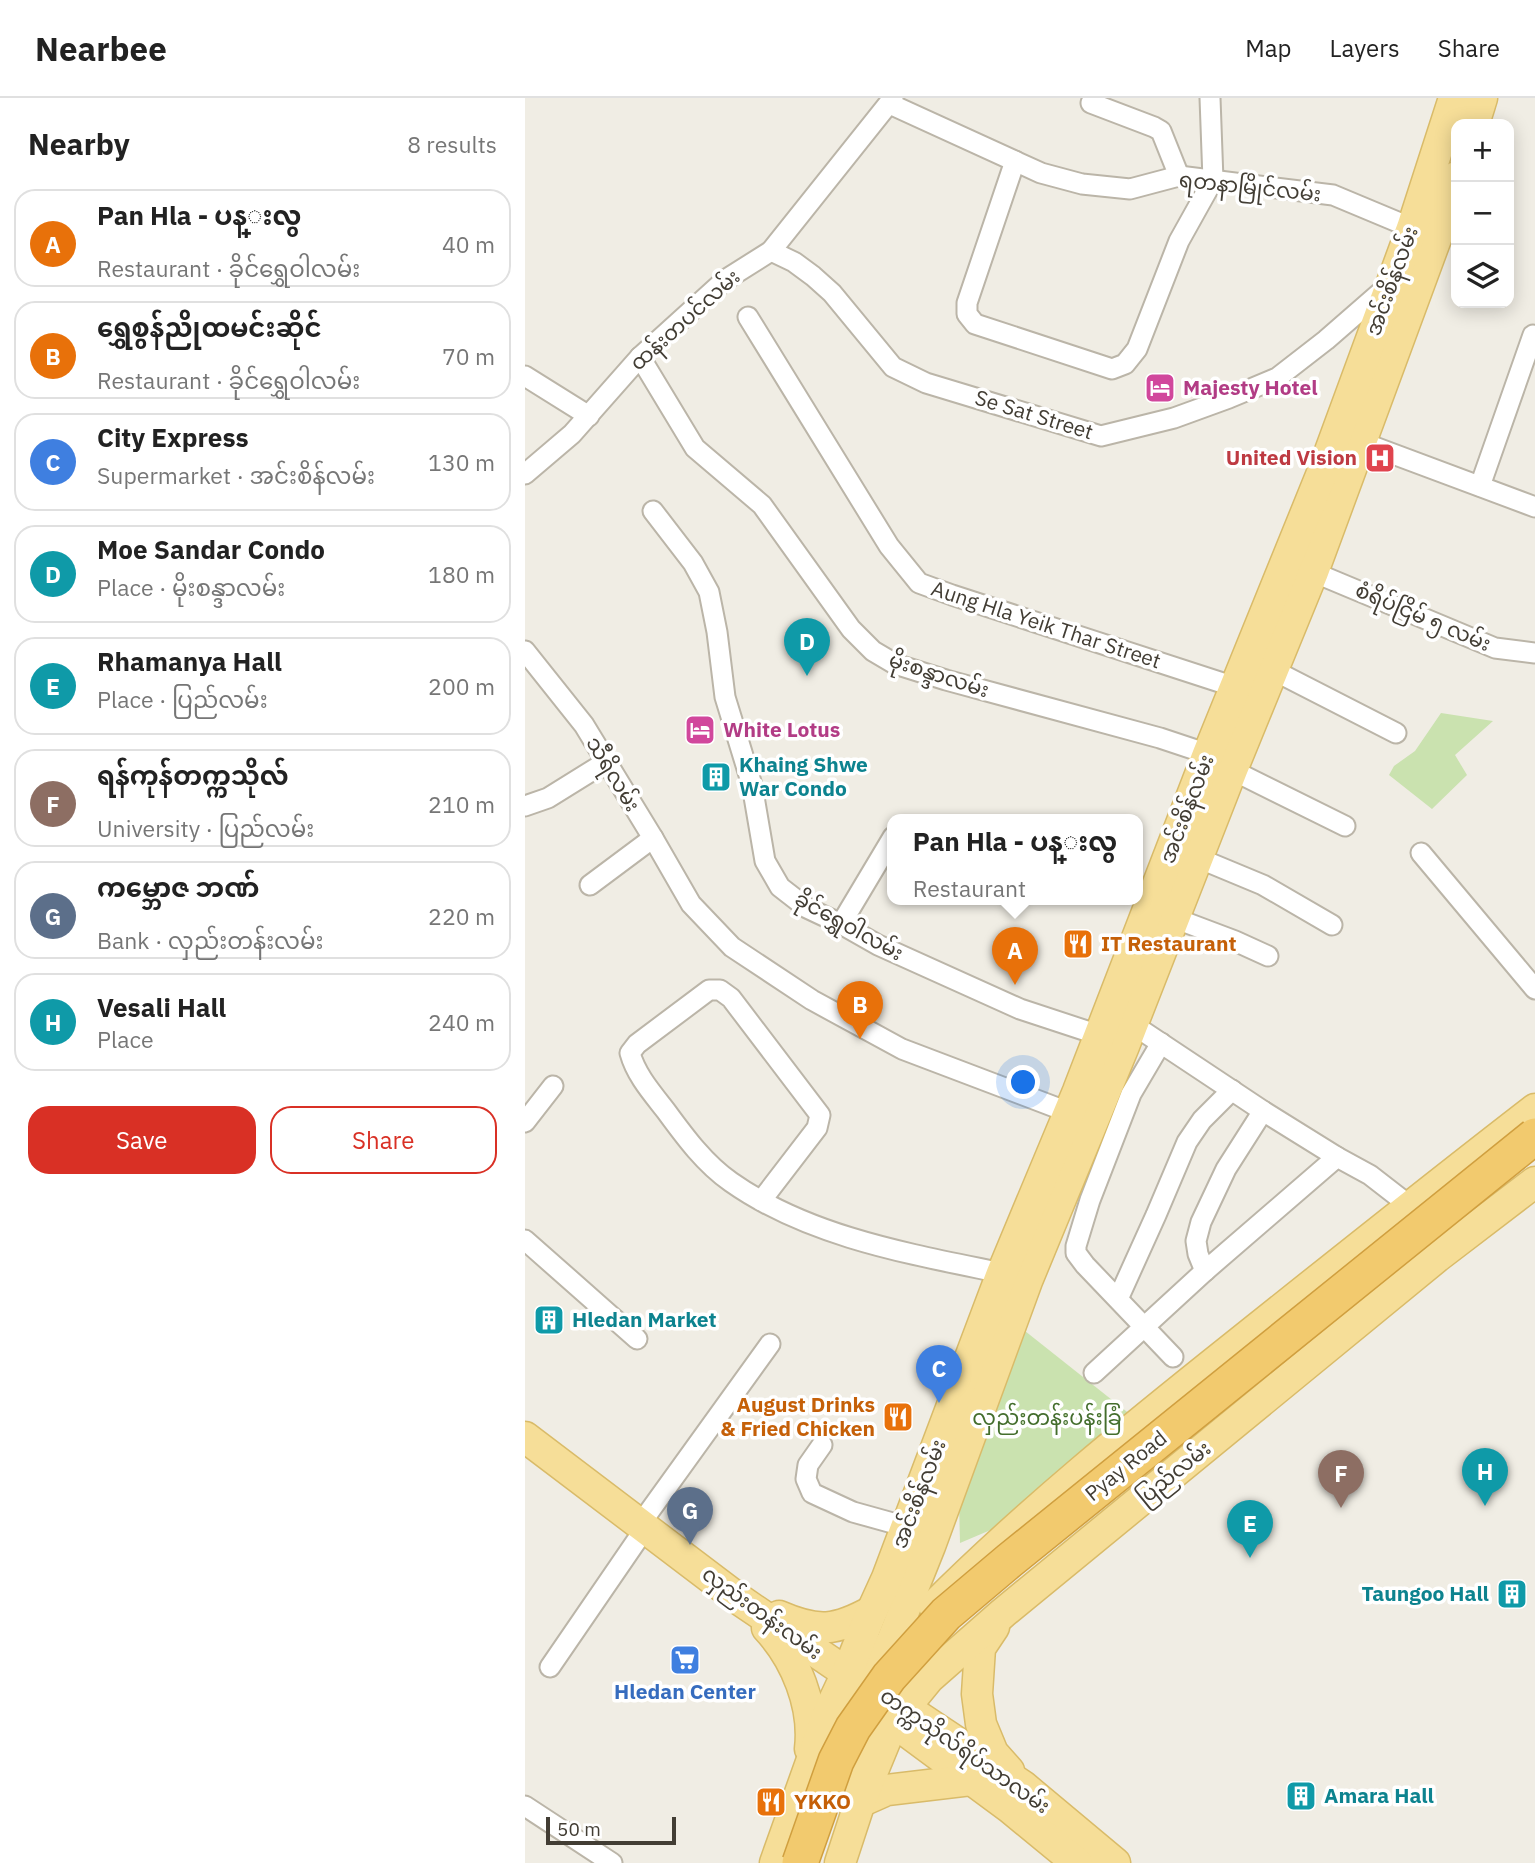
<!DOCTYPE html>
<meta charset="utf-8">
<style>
body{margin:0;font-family:"IBM Plex Sans","Noto Sans Myanmar",sans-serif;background:#f6f6f6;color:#222}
.controls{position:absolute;right:21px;top:21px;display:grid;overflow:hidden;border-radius:14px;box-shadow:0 4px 18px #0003}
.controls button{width:63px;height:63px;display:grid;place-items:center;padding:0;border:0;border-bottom:2px solid #e0e0e0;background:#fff;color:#222;font:35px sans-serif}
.scale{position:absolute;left:21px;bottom:18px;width:130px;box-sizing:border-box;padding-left:7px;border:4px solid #423d34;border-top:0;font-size:19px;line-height:24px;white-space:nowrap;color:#423d34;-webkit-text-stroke:5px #fff;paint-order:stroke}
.you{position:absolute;left:499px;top:985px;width:24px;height:24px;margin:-18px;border:5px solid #fff;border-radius:50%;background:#1a73e8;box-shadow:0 0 0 10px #1a73e833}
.badge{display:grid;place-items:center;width:46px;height:46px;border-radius:50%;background:#d93025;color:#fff;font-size:23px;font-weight:700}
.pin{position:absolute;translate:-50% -58px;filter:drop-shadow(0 2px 4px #0008)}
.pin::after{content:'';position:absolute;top:37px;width:24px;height:21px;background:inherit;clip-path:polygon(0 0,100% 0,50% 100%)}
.popup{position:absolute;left:362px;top:716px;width:256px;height:91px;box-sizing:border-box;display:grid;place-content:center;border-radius:14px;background:#fff;filter:drop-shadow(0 2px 5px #0005);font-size:23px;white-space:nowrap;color:#767676}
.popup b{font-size:26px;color:#222}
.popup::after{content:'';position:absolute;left:50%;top:100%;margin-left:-14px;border:14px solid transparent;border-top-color:#fff}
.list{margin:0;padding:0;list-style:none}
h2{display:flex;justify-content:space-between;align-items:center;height:91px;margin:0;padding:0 28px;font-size:30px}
h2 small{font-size:23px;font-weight:400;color:#767676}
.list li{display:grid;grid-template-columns:46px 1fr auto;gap:21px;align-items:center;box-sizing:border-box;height:98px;margin:0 14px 14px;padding:0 14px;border:2px solid #e0e0e0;border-radius:21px}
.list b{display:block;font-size:26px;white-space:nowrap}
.list p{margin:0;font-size:23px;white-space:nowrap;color:#767676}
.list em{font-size:23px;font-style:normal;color:#767676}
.actions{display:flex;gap:14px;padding:21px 28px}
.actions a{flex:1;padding:16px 0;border:2px solid #d93025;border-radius:21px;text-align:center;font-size:24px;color:#d93025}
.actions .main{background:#d93025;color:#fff}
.icon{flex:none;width:38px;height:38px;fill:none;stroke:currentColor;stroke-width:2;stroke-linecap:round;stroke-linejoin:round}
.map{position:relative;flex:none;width:1010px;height:1765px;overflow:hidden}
header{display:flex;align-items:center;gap:42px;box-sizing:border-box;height:98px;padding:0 35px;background:#fff;border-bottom:2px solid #e0e0e0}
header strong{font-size:33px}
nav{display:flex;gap:38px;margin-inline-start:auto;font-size:24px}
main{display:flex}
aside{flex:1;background:#fff}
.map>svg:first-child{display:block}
.green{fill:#cae2af}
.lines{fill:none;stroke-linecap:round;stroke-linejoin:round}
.street-casing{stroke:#bbb5a8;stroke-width:23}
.primary-casing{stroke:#d9bb69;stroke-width:33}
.street{stroke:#fff;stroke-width:19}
.primary{stroke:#f6de98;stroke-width:30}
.highway-bridge-casing{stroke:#d09f3f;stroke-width:38;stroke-linecap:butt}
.highway-bridge{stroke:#f2ca6e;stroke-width:35}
.labels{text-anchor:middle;stroke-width:7;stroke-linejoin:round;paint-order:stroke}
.street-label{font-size:21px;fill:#423d34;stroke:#fff}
.hotel-label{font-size:21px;font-weight:bold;fill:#b23c85;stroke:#fff;text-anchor:start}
.health-label{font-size:21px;font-weight:bold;fill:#be3a42;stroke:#fff;text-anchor:end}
.culture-label{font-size:21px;font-weight:bold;fill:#0d838f;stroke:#fff;text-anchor:start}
.food-label{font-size:21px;font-weight:bold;fill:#c56008;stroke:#fff;text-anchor:start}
.park-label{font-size:21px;fill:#446e2d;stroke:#fff}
.shop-label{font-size:21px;font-weight:bold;fill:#366cbe;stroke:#fff}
</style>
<header>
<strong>Nearbee</strong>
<nav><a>Map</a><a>Layers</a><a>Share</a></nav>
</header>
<main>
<aside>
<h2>Nearby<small>8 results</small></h2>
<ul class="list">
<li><span class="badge" style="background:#e8710a">A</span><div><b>Pan Hla - ပန္းလွ</b><p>Restaurant · ခိုင်ရွှေဝါလမ်း</p></div><em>40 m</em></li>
<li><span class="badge" style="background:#e8710a">B</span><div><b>ရွှေစွန်ညိုထမင်းဆိုင်</b><p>Restaurant · ခိုင်ရွှေဝါလမ်း</p></div><em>70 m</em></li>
<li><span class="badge" style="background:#3f7fe0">C</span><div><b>City Express</b><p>Supermarket · အင်းစိန်လမ်း</p></div><em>130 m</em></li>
<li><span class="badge" style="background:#0f9aa8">D</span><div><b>Moe Sandar Condo</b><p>Place · မိုးစန္ဒာလမ်း</p></div><em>180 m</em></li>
<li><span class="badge" style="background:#0f9aa8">E</span><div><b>Rhamanya Hall</b><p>Place · ပြည်လမ်း</p></div><em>200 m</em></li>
<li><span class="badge" style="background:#8d6e63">F</span><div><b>ရန်ကုန်တက္ကသိုလ်</b><p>University · ပြည်လမ်း</p></div><em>210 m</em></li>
<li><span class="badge" style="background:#5c6f8a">G</span><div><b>ကမ္ဘောဇ ဘဏ်</b><p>Bank · လှည်းတန်းလမ်း</p></div><em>220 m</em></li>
<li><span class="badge" style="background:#0f9aa8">H</span><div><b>Vesali Hall</b><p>Place</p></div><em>240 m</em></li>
</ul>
<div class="actions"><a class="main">Save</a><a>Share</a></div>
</aside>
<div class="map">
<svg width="1010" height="1765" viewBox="0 0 1010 1765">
<rect width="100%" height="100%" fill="#f0ede4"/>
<g class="green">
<path d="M916,615L968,623L930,657L942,677L907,711L864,677L869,668L890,653Z"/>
<path d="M500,1233L606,1317L482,1425L435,1445L434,1404Z"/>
</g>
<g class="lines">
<g class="street-casing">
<g id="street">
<path d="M685,0L688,82"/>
<path d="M566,5L629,29L636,33L654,78"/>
<path d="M365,6L516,75L557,86L605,91L654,78L808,97L887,130"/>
<path d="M490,63L442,205V216L450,226L587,271L600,266L612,251L654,143L688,82"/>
<path d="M246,153L269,164L288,178L307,195L368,269L401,285L576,338L649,320L704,300L752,280L801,242L863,188"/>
<path d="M223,219L364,448L394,485L427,497L710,589"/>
<path d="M115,259L170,350L237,407L326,531L348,553L370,566L421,582L635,640L683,656"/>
<path d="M0,278L64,318"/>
<path d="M836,344L1010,409"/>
<path d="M0,376L47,336L115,259L200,182L246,153L368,0"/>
<path d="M955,388L1008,237"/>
<path d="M128,413L168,465L184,494L192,534L200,599L227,687L240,763L255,789L282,810L316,826L353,847L495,911L574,937"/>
<path d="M788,474L970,550L1010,555"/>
<path d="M0,553L59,627L128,740L166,806L207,849L287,902L377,951L543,1014"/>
<path d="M748,572L871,635"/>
<path d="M707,672L820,728"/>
<path d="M0,708L23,700L81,664"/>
<path d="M896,755L1010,891"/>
<path d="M673,760L738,787L807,827"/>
<path d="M65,787L128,740"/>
<path d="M649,820L710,843L743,858"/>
<path d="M316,826L368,739"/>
<path d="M607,926L738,1013L812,1059"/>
<path d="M636,945L606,996L565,1102L551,1148V1155L560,1167L648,1259"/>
<path d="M0,1024L28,988"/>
<path d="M236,1103L292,1030L295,1017L206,900L195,892H184L112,946L105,955C111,977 127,995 141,1013C160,1039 180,1066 206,1084C284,1139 385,1156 477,1175"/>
<path d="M0,1142L112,1241"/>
<path d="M680,1173L673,1156L671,1143L676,1124L701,1071L738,1013"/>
<path d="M593,1201L631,1117L662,1044L677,1022L707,992"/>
<path d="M569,1275L680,1173L812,1059L845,1077L885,1108"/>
<path d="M297,1347L283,1367L281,1381L287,1395L328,1414L382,1429"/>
<path d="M116,1425L245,1246"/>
<path d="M25,1569L121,1429"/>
<path d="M0,1708L87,1765"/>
</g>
</g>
<g class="primary-casing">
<g id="primary">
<path d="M949,26L957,0"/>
<path d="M0,1339L215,1502L322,1575L360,1594L379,1609L498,1688L590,1765"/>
<path d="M409,1508C503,1414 607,1330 710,1248C810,1168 909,1089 1010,1011"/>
<path d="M254,1518C293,1535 311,1533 347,1513"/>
<path d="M469,1529L455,1550L452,1596L456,1626L468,1655L484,1673"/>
<path d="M242,1530C271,1561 290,1608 285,1651"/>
<path d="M370,1625L485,1710L552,1765"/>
<path d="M335,1704L342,1586L367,1543L405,1448L502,1183L599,948L707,672L788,474L912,138L931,79"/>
<path d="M335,1704L362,1692L446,1682"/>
<path d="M250,1765L305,1611L322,1575L347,1513L362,1480L477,1175L553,993L683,656L797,375L887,130L929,0"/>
<path d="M315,1765L335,1704L368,1624L404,1580L478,1515L912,1159L1010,1084"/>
</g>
</g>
<use href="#street" class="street"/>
<use href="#primary" class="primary"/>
<g class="highway-bridge-casing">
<path id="highway-bridge" d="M275,1765L311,1663L328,1630L364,1579L421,1516L485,1462L1010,1038"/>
</g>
<use href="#highway-bridge" class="highway-bridge"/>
</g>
<defs>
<g id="hotel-square" transform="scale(1.575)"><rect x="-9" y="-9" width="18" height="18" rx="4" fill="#d1479c" stroke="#fff"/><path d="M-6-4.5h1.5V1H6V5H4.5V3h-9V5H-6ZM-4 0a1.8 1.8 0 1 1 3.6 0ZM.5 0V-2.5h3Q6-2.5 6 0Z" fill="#fff"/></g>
<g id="hospital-square" transform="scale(1.575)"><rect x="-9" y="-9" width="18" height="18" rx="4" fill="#e0444e" stroke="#fff"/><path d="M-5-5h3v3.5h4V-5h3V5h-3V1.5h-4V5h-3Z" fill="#fff"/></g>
<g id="building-square" transform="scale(1.575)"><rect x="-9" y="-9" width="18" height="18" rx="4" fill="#0f9aa8" stroke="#fff"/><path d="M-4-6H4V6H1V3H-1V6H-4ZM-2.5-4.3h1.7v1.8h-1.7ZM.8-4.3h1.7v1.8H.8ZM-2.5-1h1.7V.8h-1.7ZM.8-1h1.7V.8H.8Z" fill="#fff"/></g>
<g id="restaurant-square" transform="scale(1.575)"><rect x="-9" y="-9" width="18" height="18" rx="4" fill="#e8710a" stroke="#fff"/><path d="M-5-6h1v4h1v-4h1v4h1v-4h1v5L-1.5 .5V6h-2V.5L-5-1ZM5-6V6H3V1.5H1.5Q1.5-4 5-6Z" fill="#fff"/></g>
<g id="supermarket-square" transform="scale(1.575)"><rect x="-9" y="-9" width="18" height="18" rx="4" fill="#3f7fe0" stroke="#fff"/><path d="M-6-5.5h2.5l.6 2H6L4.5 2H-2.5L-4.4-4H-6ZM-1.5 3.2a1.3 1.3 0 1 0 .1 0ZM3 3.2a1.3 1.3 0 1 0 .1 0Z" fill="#fff"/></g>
</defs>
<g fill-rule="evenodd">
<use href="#hotel-square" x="635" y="290"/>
<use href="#hospital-square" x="855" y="360"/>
<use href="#hotel-square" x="175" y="632"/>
<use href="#building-square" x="191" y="679"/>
<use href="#restaurant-square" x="553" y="846"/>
<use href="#building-square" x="24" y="1222"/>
<use href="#restaurant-square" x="373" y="1319"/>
<use href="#building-square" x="987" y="1496"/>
<use href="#supermarket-square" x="160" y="1562"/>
<use href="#building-square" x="776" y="1698"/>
<use href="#restaurant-square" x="246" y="1704"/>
</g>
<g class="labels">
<g class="street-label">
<text transform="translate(725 89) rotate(6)" y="7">ရတနာမြိုင်လမ်း</text>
<text transform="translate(867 183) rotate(-70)" y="7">အင်းစိန်လမ်း</text>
<text transform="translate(160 222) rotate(-42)" y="7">ထန်းတပင်လမ်း</text>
<text transform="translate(509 317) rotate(17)" y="7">Se Sat Street</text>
<text transform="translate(898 519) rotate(23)" y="7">စံရိပ်ငြိမ် ၅ လမ်း</text>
<text transform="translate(521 527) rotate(18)" y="7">Aung Hla Yeik Thar Street</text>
<text transform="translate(414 577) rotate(18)" y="7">မိုးစန္ဒာလမ်း</text>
<text transform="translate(88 676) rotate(59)" y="7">သီရိလမ်း</text>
<text transform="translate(662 711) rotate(-69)" y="7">အင်းစိန်လမ်း</text>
<text transform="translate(324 828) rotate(29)" y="7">ခိုင်ရွှေဝါလမ်း</text>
<text transform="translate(601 1368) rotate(-39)" y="7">Pyay Road</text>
<text transform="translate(649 1375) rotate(-39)" y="7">ပြည်လမ်း</text>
<text transform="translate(394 1396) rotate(-69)" y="7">အင်းစိန်လမ်း</text>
<text transform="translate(237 1515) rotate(36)" y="7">လှည်းတန်းလမ်း</text>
<text transform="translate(440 1653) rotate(35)" y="7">တက္ကသိုလ်ရိပ်သာလမ်း</text>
</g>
<g class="hotel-label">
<text x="658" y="297">Majesty Hotel</text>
<text x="198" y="639">White Lotus</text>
</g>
<g class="health-label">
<text x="832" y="367">United Vision</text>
</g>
<g class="culture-label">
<text x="214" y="674">Khaing Shwe<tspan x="214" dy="24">War Condo</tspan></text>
<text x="47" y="1229">Hledan Market</text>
<text x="964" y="1503" text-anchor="end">Taungoo Hall</text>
<text x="799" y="1705">Amara Hall</text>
</g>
<g class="food-label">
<text x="576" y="853">IT Restaurant</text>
<text x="350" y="1314" text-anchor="end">August Drinks<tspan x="350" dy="24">&amp; Fried Chicken</tspan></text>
<text x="269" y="1711">YKKO</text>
</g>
<g class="park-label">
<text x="522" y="1327">လှည်းတန်းပန်းခြံ</text>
</g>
<g class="shop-label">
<text x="160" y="1601">Hledan Center</text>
</g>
</g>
</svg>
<div class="controls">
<button>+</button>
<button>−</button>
<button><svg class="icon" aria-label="layers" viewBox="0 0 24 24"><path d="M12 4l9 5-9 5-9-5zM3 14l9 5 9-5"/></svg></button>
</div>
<div class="scale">50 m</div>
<div class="you"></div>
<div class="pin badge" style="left:490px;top:887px;background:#e8710a">A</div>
<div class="popup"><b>Pan Hla - ပန္းလွ</b>Restaurant</div>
<div class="pin badge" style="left:335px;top:941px;background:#e8710a">B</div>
<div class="pin badge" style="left:414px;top:1305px;background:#3f7fe0">C</div>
<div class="pin badge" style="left:282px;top:578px;background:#0f9aa8">D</div>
<div class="pin badge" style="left:725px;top:1460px;background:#0f9aa8">E</div>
<div class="pin badge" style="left:816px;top:1410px;background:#8d6e63">F</div>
<div class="pin badge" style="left:165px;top:1447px;background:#5c6f8a">G</div>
<div class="pin badge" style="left:960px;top:1408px;background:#0f9aa8">H</div>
</div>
</main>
